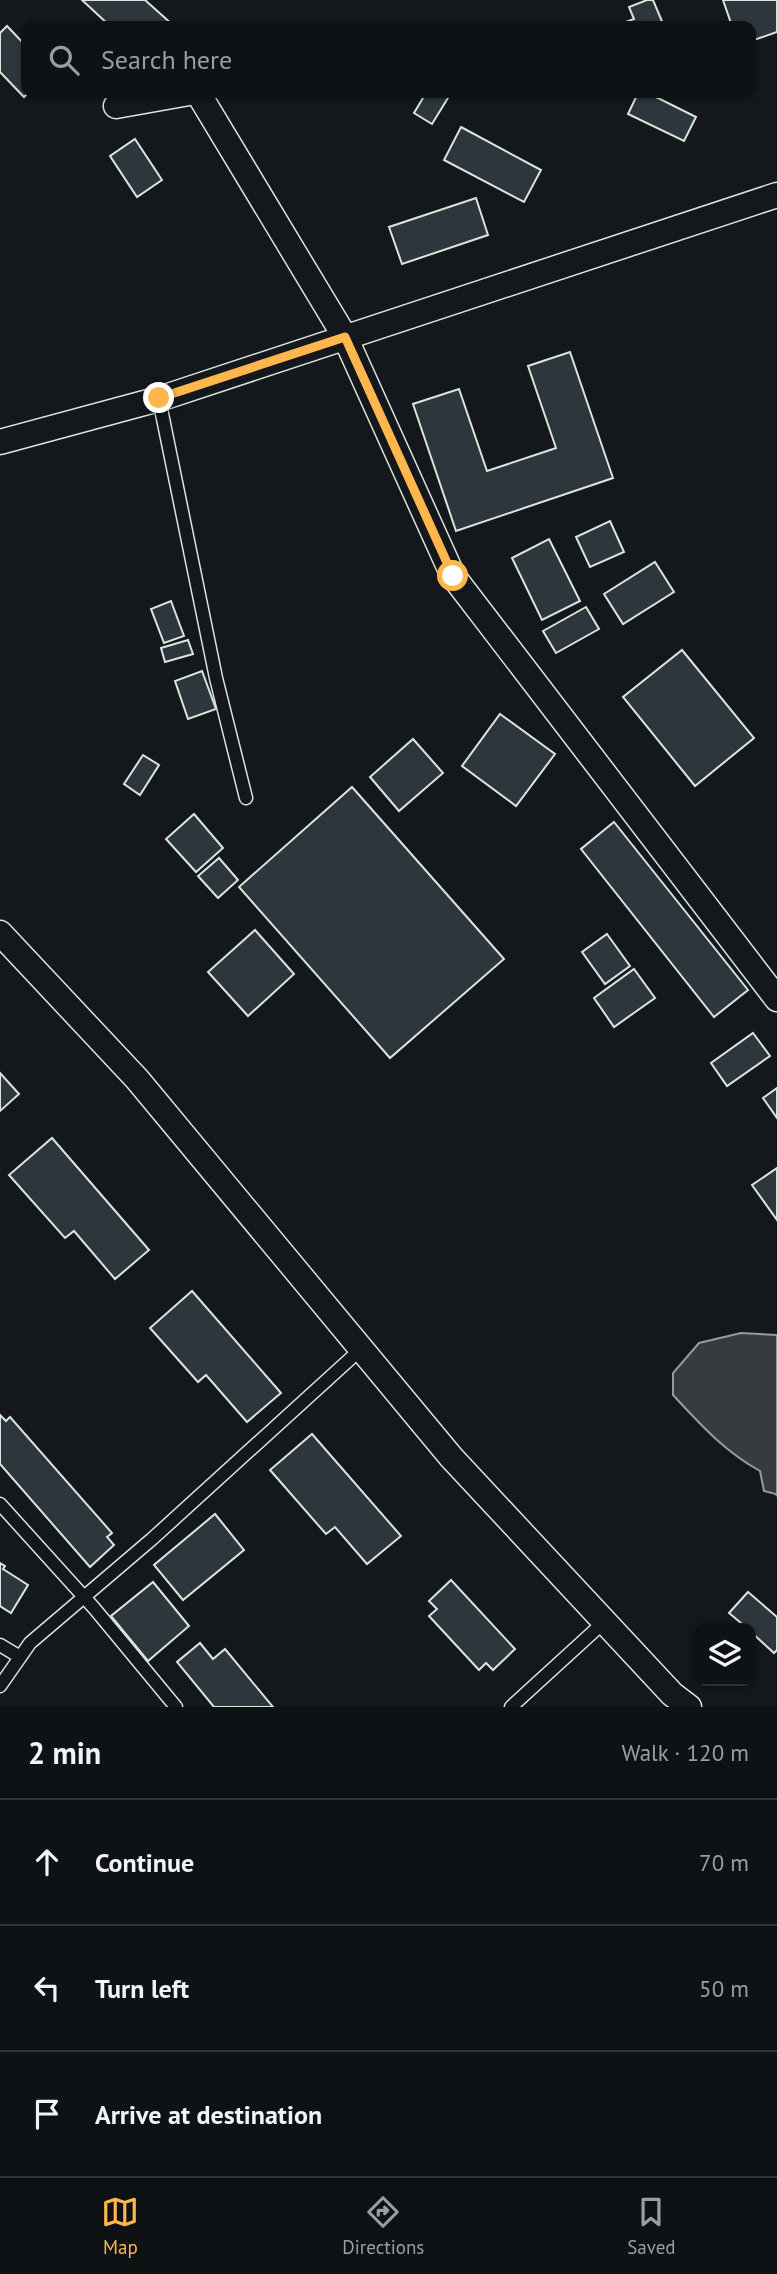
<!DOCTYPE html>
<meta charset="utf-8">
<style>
body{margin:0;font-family:"PT Sans",sans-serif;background:#1d2022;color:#f1f3f6}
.controls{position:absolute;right:21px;bottom:21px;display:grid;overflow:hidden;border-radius:14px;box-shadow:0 2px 5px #0004}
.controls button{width:63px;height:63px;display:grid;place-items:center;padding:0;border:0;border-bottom:2px solid #2f3234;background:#0f1215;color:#f1f3f6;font:35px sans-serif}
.stop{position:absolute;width:21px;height:21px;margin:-16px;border:5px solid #ffb74d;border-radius:50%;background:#fff}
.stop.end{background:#ffb74d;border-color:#fff;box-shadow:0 2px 7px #0008}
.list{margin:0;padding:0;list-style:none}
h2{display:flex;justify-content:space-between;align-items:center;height:91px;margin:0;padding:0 28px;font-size:30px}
h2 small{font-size:23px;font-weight:400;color:#9b9ea0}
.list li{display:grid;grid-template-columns:46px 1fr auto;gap:21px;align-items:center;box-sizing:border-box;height:126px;padding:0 28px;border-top:2px solid #2f3234}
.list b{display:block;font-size:26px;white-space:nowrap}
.list em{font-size:23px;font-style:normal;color:#9b9ea0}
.icon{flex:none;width:38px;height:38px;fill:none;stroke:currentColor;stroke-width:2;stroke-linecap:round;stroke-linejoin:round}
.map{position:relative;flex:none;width:777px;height:1707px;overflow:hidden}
.search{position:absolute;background:#0f1215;box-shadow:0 2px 5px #0004;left:21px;right:21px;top:21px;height:77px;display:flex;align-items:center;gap:18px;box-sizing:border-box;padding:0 24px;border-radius:14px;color:#9b9ea0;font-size:26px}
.sheet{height:469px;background:#0f1215}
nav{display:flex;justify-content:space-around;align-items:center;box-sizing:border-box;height:98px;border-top:2px solid #2f3234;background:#0f1215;font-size:19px;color:#9b9ea0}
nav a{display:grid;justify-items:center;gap:4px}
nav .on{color:#ffb74d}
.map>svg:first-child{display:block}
.water{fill:#363b3e;stroke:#939e99;stroke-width:2}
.building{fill:#2c363c;stroke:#d8e6dc;stroke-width:2}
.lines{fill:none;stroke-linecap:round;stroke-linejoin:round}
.lane-casing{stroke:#d8e6dc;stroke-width:15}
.street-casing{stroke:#d8e6dc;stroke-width:27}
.lane{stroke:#14181c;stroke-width:12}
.street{stroke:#14181c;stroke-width:24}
.route{stroke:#ffb74d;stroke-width:9}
</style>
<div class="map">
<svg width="777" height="1707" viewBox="0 0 777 1707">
<rect width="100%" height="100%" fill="#14181c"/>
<path class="water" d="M741,1333L777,1335V1496L776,1494L764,1491L760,1471C724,1451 701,1425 673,1395V1373L699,1343Z"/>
<g class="building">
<path d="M82,0H145L174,26H110Z"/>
<path d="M647,0H653L664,26H615L634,19L629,7Z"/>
<path d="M723,0H777V32L751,41V26H732Z"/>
<path d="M7,26L26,46V93H28L24,97L0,72V33Z"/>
<path d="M426,93H451L432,124L414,113Z"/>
<path d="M638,93H648L696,117L684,141L628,114Z"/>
<path d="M461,127L541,170L524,202L444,160Z"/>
<path d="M135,139L162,180L137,197L110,156Z"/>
<path d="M476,198L488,235L402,264L389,227Z"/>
<path d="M570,352L613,478L456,531L413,404L459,389L487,471L556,448L528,366Z"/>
<path d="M610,521L624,552L590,567L576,537Z"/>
<path d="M549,539L580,601L542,620L512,558Z"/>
<path d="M655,562L674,592L623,624L604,594Z"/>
<path d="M171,601L184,636L164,643L151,609Z"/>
<path d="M586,607L599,629L556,653L543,631Z"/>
<path d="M188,640L193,654L165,662L161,648Z"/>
<path d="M682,650L754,738L695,786L623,697Z"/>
<path d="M202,671L216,709L188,719L175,681Z"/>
<path d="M500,714L555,754L516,806L462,766Z"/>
<path d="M413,739L443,773L399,811L370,777Z"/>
<path d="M143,755L159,765L140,795L124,784Z"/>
<path d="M352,787L504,959L390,1058L239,887Z"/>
<path d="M194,814L223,848L196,872L166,839Z"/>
<path d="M614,822L748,990L714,1017L581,849Z"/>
<path d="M219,858L238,880L218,898L198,876Z"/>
<path d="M255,930L294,974L248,1016L208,972Z"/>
<path d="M607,934L630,966L605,984L582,952Z"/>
<path d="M634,969L655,998L614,1027L594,998Z"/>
<path d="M753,1033L770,1056L727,1086L711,1063Z"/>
<path d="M0,1073L19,1094L0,1111Z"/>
<path d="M777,1088V1118L763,1098Z"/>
<path d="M52,1138L149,1250L115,1279L74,1231L65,1238L9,1175Z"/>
<path d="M777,1168V1220L752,1185Z"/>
<path d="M192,1291L281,1393L247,1422L206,1375L198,1382L150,1328Z"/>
<path d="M0,1415L6,1421L10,1417L112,1533L107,1537L114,1545L90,1567L0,1464Z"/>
<path d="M312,1434L401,1536L367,1564L335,1527L326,1534L270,1470Z"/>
<path d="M215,1514L244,1550L183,1600L154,1565Z"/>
<path d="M0,1563L5,1566L3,1569L28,1585L11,1613L0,1606Z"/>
<path d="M451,1580L515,1649L493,1670L486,1663L479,1670L429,1616L437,1609L429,1601Z"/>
<path d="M153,1582L189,1626L148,1661L111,1616Z"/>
<path d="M748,1592L777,1617V1650L774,1653L751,1632V1628H747L729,1613Z"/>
<path d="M200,1643L213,1659L225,1649L273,1707H214L177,1662Z"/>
</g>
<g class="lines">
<g class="lane-casing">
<g id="lane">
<path d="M159,399L216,678L246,798"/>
<path d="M0,1504L94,1608L176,1707"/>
<path d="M0,1645L20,1657"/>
<path d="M0,1686L30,1643L152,1539L361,1349"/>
<path d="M511,1707L604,1622"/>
</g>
</g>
<g class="street-casing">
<g id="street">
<path d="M198,93L345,337L453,576L777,999"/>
<path d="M116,106L189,93"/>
<path d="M0,442L159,399L777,195"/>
<path d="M0,933L137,1079L451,1457L672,1694L689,1707"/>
</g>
</g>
<use href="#lane" class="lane"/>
<use href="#street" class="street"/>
</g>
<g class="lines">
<path class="route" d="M159,398L345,337L453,576"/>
</g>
</svg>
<div class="controls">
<button><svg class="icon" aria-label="layers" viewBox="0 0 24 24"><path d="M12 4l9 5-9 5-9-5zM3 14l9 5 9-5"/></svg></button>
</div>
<div class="stop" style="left:453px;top:576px"></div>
<div class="stop end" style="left:159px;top:398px"></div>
<div class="search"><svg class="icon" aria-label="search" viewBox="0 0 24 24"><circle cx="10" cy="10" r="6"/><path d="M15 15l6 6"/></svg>Search here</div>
</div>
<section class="sheet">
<h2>2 min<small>Walk · 120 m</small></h2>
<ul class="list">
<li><svg class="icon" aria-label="ahead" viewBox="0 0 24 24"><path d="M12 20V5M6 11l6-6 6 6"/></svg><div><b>Continue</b></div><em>70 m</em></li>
<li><svg class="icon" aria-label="left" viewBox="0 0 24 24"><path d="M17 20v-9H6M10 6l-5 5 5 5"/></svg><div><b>Turn left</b></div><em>50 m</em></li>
<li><svg class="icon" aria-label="arrive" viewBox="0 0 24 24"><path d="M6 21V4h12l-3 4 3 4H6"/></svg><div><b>Arrive at destination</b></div></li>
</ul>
</section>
<nav>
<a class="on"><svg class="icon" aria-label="map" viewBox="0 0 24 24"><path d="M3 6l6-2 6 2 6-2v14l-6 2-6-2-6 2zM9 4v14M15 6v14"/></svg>Map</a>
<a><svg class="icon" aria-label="directions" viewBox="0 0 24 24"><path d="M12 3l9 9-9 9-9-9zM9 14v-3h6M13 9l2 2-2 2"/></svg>Directions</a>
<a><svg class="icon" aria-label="saved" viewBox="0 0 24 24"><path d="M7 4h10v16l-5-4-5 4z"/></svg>Saved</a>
</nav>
